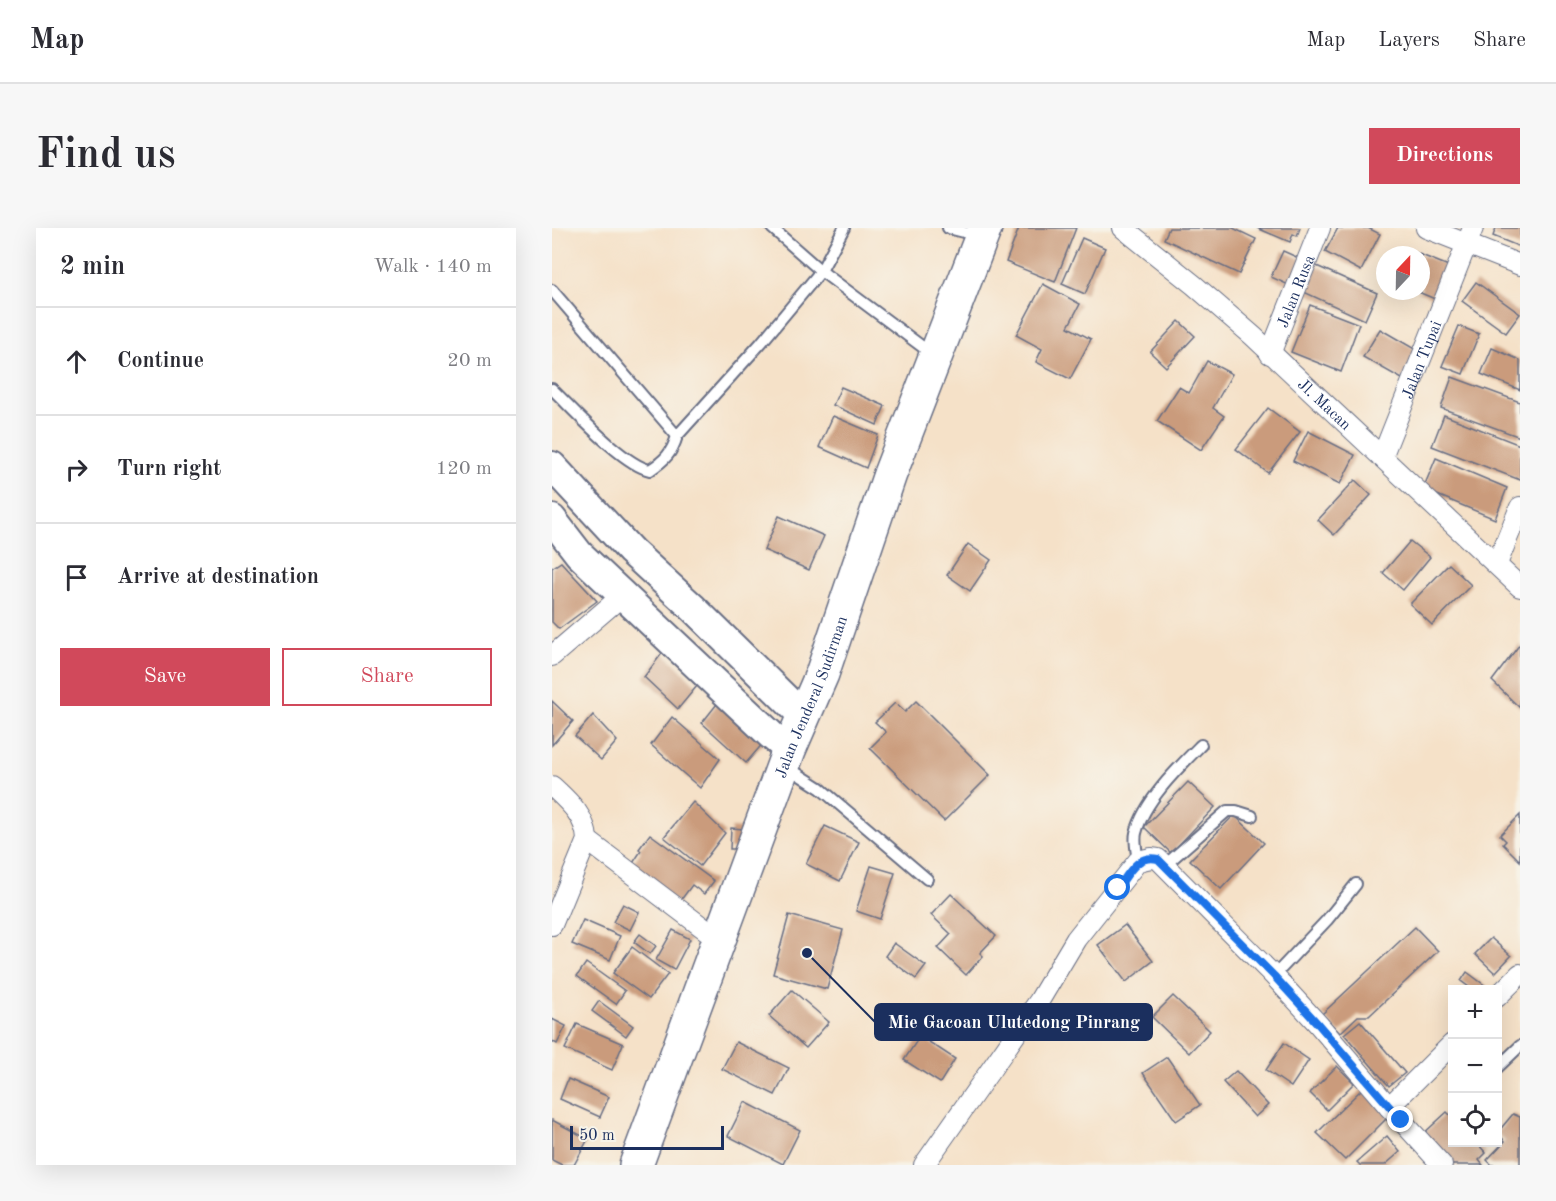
<!DOCTYPE html>
<meta charset="utf-8">
<style>
body{margin:0;font-family:"Old Standard TT",serif;background:#f7f7f7;color:#2b2b33}
.controls{position:absolute;right:18px;bottom:18px;display:grid;overflow:hidden;border-radius:0px;box-shadow:0 6px 24px #0002}
.controls button{width:54px;height:54px;display:grid;place-items:center;padding:0;border:0;border-bottom:2px solid #e1e1e2;background:#fff;color:#2b2b33;font:30px sans-serif}
.compass{position:absolute;left:824px;top:18px;width:54px;height:54px;border-radius:50%;background:#fff;box-shadow:0 6px 24px #0002;rotate:22deg}
.scale{position:absolute;left:18px;bottom:15px;width:154px;box-sizing:border-box;padding-left:6px;border:3px solid #1b2f5e;border-top:0;font-size:16px;line-height:21px;white-space:nowrap;color:#1b2f5e;-webkit-text-stroke:4px #f7f3e8;paint-order:stroke}
.stop{position:absolute;width:18px;height:18px;margin:-14px;border:4px solid #1a73e8;border-radius:50%;background:#fff}
.stop.end{background:#1a73e8;border-color:#fff;box-shadow:0 2px 6px #0008}
.list{margin:0;padding:0;list-style:none}
h2{display:flex;justify-content:space-between;align-items:center;height:78px;margin:0;padding:0 24px;font-size:26px}
h2 small{font-size:20px;font-weight:400;color:#7c7c81}
.list li{display:grid;grid-template-columns:39px 1fr auto;gap:18px;align-items:center;box-sizing:border-box;height:108px;padding:0 24px;border-top:2px solid #e1e1e2}
.list b{display:block;font-size:22px;white-space:nowrap}
.list em{font-size:20px;font-style:normal;color:#7c7c81}
.actions{display:flex;gap:12px;padding:18px 24px}
.actions a{flex:1;padding:14px 0;border:2px solid #d1495b;border-radius:0px;text-align:center;font-size:21px;color:#d1495b}
.actions .main{background:#d1495b;color:#fff}
.icon{flex:none;width:33px;height:33px;fill:none;stroke:currentColor;stroke-width:2;stroke-linecap:round;stroke-linejoin:round}
.map{position:relative;flex:none;width:968px;height:937px;overflow:hidden;border-radius:0px}
header{display:flex;align-items:center;gap:36px;box-sizing:border-box;height:84px;padding:0 30px;background:#fff;border-bottom:2px solid #e1e1e2}
header strong{font-size:28px}
nav{display:flex;gap:33px;margin-inline-start:auto;font-size:21px}
.intro{display:flex;align-items:center;justify-content:space-between;box-sizing:border-box;height:144px;padding:0 36px}
h1{margin:0;font-size:42px}
.button{padding:15px 27px;border-radius:0px;background:#d1495b;color:#fff;font-size:21px;font-weight:700}
main{display:flex;gap:36px;padding:0 36px}
aside{flex:1;background:#fff;border-radius:0px;box-shadow:0 6px 24px #0002}
.map>svg:first-child{display:block}
.building{fill:#ca9b7c}
.lines{fill:none;stroke-linecap:round;stroke-linejoin:round}
.lane-casing{stroke:#676d83;stroke-width:14}
.street-casing{stroke:#676d83;stroke-width:22}
.secondary-casing{stroke:#676d83;stroke-width:32}
.highway-casing{stroke:#676d83;stroke-width:36}
.lane{stroke:#fff;stroke-width:10}
.street{stroke:#fff;stroke-width:20}
.secondary{stroke:#fff;stroke-width:28}
.highway{stroke:#fff;stroke-width:33}
.route{stroke:#1a73e8;stroke-width:8}
.labels{text-anchor:middle;stroke-width:5;stroke-linejoin:round;paint-order:stroke}
.street-label{font-size:16px;fill:#1b2f5e;stroke:#f7f3e8}
.leader{fill:none;stroke:#1b2f5e;stroke-width:2}
.callout-dot{fill:#1b2f5e;stroke:#f7f3e8;stroke-width:2}
.callout{fill:#1b2f5e;stroke:#1b2f5e;stroke-width:2}
.callout-label{font-size:18px;text-anchor:middle;font-weight:bold;fill:#fff}
</style>
<header>
<strong>Map</strong>
<nav><a>Map</a><a>Layers</a><a>Share</a></nav>
</header>
<div class="intro"><h1>Find us</h1><a class="button">Directions</a></div>
<main>
<aside>
<h2>2 min<small>Walk · 140 m</small></h2>
<ul class="list">
<li><svg class="icon" aria-label="ahead" viewBox="0 0 24 24"><path d="M12 20V5M6 11l6-6 6 6"/></svg><div><b>Continue</b></div><em>20 m</em></li>
<li><svg class="icon" aria-label="right" viewBox="0 0 24 24"><path d="M7 20v-9h11M14 6l5 5-5 5"/></svg><div><b>Turn right</b></div><em>120 m</em></li>
<li><svg class="icon" aria-label="arrive" viewBox="0 0 24 24"><path d="M6 21V4h12l-3 4 3 4H6"/></svg><div><b>Arrive at destination</b></div></li>
</ul>
<div class="actions"><a class="main">Save</a><a>Share</a></div>
</aside>
<div class="map">
<svg width="968" height="937" viewBox="0 0 968 937">
<rect width="100%" height="100%" fill="#f7f3e8"/>
<filter id="ink" filterUnits="userSpaceOnUse"><feTurbulence type="fractalNoise" baseFrequency=".0167" numOctaves="2"/><feDisplacementMap in="SourceGraphic" scale="12" xChannelSelector="R" yChannelSelector="G"/><feConvolveMatrix kernelMatrix="1 2 1 2 8 2 1 2 1" color-interpolation-filters="sRGB"/></filter>
<filter id="wash" filterUnits="userSpaceOnUse"><feTurbulence type="fractalNoise" baseFrequency=".008" numOctaves="4" result="noise"/><feDisplacementMap in="SourceGraphic" scale="24" xChannelSelector="R" yChannelSelector="G"/><feGaussianBlur stdDeviation="1.35" result="paint"/><feColorMatrix in="noise" values="0 0 0 0 0 0 0 0 0 0 0 0 0 0 0 0 0 1.4 0 .05"/><feComposite in="paint" operator="in"/></filter>
<g filter="url(#wash)">
<rect width="100%" height="100%" fill="#f5e1c8"/>
<g id="blocks">
<g class="building">
<path d="M467,0H524L503,54L454,34Z"/>
<path d="M617,0H681L704,11L687,46L612,11Z"/>
<path d="M705,0H748L745,8L741,6L738,14Z"/>
<path d="M786,0H816L828,6L809,43L773,24Z"/>
<path d="M944,0H968V19L941,8Z"/>
<path d="M530,10L553,20L533,66L510,56Z"/>
<path d="M852,20L904,41L890,74L864,63H869V27H850Z"/>
<path d="M731,23L825,65L813,92L719,49Z"/>
<path d="M924,54L968,86L954,105L910,73Z"/>
<path d="M491,56L528,76L516,99L539,111L518,151L484,134L490,121L464,107Z"/>
<path d="M758,77L807,96L789,144L739,124Z"/>
<path d="M627,93L643,108L614,139L598,124Z"/>
<path d="M907,98L927,106L911,146L890,138Z"/>
<path d="M828,101L866,123L850,151L811,129Z"/>
<path d="M940,120L968,132V162L929,146Z"/>
<path d="M655,133L680,146L661,180L672,188L649,222L605,193L627,159L637,165Z"/>
<path d="M900,149L968,174V209L889,180Z"/>
<path d="M289,159L333,178L325,197L281,177Z"/>
<path d="M716,180L748,204L716,245L684,221Z"/>
<path d="M892,187L968,217V252L880,218Z"/>
<path d="M281,188L326,207L314,240L267,219Z"/>
<path d="M756,203L803,227L788,256L741,233Z"/>
<path d="M884,230L955,260L943,291L871,261Z"/>
<path d="M803,252L819,267L782,307L766,292Z"/>
<path d="M227,288L272,308L257,342L212,322Z"/>
<path d="M858,313L878,329L851,362L831,345Z"/>
<path d="M416,316L439,332L418,363L395,347Z"/>
<path d="M9,334L45,373L7,401L0,394V340Z"/>
<path d="M897,336L919,357L880,397L858,376Z"/>
<path d="M968,416V480L940,453Z"/>
<path d="M111,424L145,458L126,481L92,449Z"/>
<path d="M168,472L213,513L194,535L150,495Z"/>
<path d="M0,473L21,493L0,517Z"/>
<path d="M364,473L438,547L392,593L318,520L334,504L323,494L343,475L353,484Z"/>
<path d="M41,487L65,513L49,532L23,508Z"/>
<path d="M120,489L168,531L148,560L99,517Z"/>
<path d="M636,554L663,579L619,625L592,599Z"/>
<path d="M141,574L173,605L148,638L112,609Z"/>
<path d="M682,587L712,615L669,661L638,632Z"/>
<path d="M968,587V633L951,616L954,613L948,607Z"/>
<path d="M273,598L307,614L288,653L254,636Z"/>
<path d="M179,600L192,601L191,621H178Z"/>
<path d="M98,606L162,653L152,666L140,657L126,676L77,641L89,623L87,621Z"/>
<path d="M319,638L343,645L328,691L304,683Z"/>
<path d="M399,666L444,708L428,725L431,728L414,747L386,720L399,706L379,687Z"/>
<path d="M71,676L87,684L78,702L61,694Z"/>
<path d="M237,687L291,702L275,761L221,746Z"/>
<path d="M31,692L68,708L58,732L20,716Z"/>
<path d="M573,697L601,733L574,754L546,717Z"/>
<path d="M863,699L886,723L817,788H806L788,805L770,786Z"/>
<path d="M121,702L138,711L122,742L104,732Z"/>
<path d="M88,706L104,718L98,726L82,714Z"/>
<path d="M939,710L959,728L943,745L923,726Z"/>
<path d="M342,715L374,738L364,751L333,728Z"/>
<path d="M80,719L116,746L97,771L61,745Z"/>
<path d="M34,735L73,763L64,776L25,748Z"/>
<path d="M915,744L935,759L933,762H921L909,753Z"/>
<path d="M240,762L277,794L254,820L217,788Z"/>
<path d="M621,768L658,803L637,825L600,789Z"/>
<path d="M47,773L81,798L74,808L40,783Z"/>
<path d="M0,791L14,798L5,816L0,813Z"/>
<path d="M808,793L853,845L837,858L792,806Z"/>
<path d="M25,796L71,816L60,842L13,821Z"/>
<path d="M368,808L403,831L388,855L352,832Z"/>
<path d="M184,814L237,840L223,867L170,841Z"/>
<path d="M732,815L757,832L739,859L714,842Z"/>
<path d="M615,829L648,877L624,893L591,845Z"/>
<path d="M785,838L802,855L775,882L758,865Z"/>
<path d="M684,843L716,877L703,889L671,854Z"/>
<path d="M16,851L57,869L48,889L8,871Z"/>
<path d="M810,861L837,888L793,932L765,905Z"/>
<path d="M193,874L248,902L231,936L176,908Z"/>
<path d="M895,884L900,889V914H924L934,925L927,932L931,937H898L870,907Z"/>
<path d="M961,886L968,889V937H940L935,932L953,913L945,905Z"/>
<path d="M0,892L36,911L22,937H10L0,932Z"/>
<path d="M835,908L848,924L833,937H808L805,934Z"/>
</g>
</g>
</g>
<g filter="url(#ink)">
<use href="#blocks" fill-opacity="0" stroke="#676d83" stroke-width="1.5"/>
<g class="lines">
<g class="lane-casing">
<g id="lane">
<path d="M220,0L269,43L380,126"/>
<path d="M396,0L427,8"/>
<path d="M0,62L125,208C120,225 113,232 98,242C71,237 21,181 0,161"/>
<path d="M125,208L209,115L269,43L292,0"/>
<path d="M235,539L268,560L375,651"/>
<path d="M586,633C585,625 582,613 584,605C592,573 626,540 649,517"/>
<path d="M612,638L675,583H684L700,588"/>
<path d="M722,748L775,692L804,656"/>
<path d="M945,840L968,818"/>
</g>
</g>
<g class="street-casing">
<g id="street">
<path id="s1" d="M571,0L642,57L701,108L968,359"/>
<path d="M874,0L968,37"/>
<path id="s2" d="M718,126L768,0"/>
<path id="s3" d="M830,229L921,0"/>
<path d="M945,336L968,279"/>
<path d="M0,428L71,367"/>
<path d="M0,558C16,573 34,588 35,612L0,697"/>
<path d="M35,612L166,711"/>
<path d="M945,769L968,746"/>
<path d="M372,937L487,773L524,711L586,633L599,630L606,631L722,748L766,796L837,879"/>
<path d="M890,937L837,879L900,816"/>
</g>
</g>
<g class="secondary-casing">
<g id="secondary">
<path d="M0,238L79,323L140,379L252,489"/>
<path d="M0,291L27,326L219,507L237,522"/>
</g>
</g>
<g class="highway-casing">
<g id="highway">
<path id="s4" d="M84,937L237,522L270,446L338,246L433,0"/>
</g>
</g>
<use href="#lane" class="lane"/>
<use href="#street" class="street"/>
<use href="#secondary" class="secondary"/>
<use href="#highway" class="highway"/>
</g>
</g>
<g class="lines" filter="url(#ink)">
<path class="route" d="M566,660C577,645 585,626 606,631L722,748L766,796L849,892"/>
</g>
<g class="labels">
<g class="street-label">
<text dy="6" stroke="none"><textPath href="#s2" startOffset="68">Jalan Rusa</textPath></text>
<text dy="6" stroke="none"><textPath href="#s3" startOffset="105">Jalan Tupai</textPath></text>
<text dy="6" stroke="none"><textPath href="#s1" startOffset="268">Jl. Macan</textPath></text>
<text dy="6" stroke="none"><textPath href="#s4" startOffset="500">Jalan Jenderal Sudirman</textPath></text>
</g>
</g>
<path class="leader" d="M255 725L323 794"/>
<circle class="callout-dot" cx="255" cy="725" r="6"/>
<rect class="callout" x="323" y="776" width="277" height="36" rx="6"/>
<g class="callout-label">
<text x="462" y="800">Mie Gacoan Ulutedong Pinrang</text>
</g>
</svg>
<div class="controls">
<button>+</button>
<button>−</button>
<button><svg class="icon" aria-label="locate" viewBox="0 0 24 24"><circle cx="12" cy="12" r="6"/><path d="M12 2v4M12 18v4M2 12h4M18 12h4"/></svg></button>
</div>
<svg class="compass" viewBox="-18 -18 36 36"><path d="M0-13l5 13h-10z" fill="#e53935"/><path d="M0 13l5-13h-10z" fill="#7c7c81"/></svg>
<div class="scale">50 m</div>
<div class="stop" style="left:566px;top:660px"></div>
<div class="stop end" style="left:849px;top:892px"></div>
</div>
</main>
